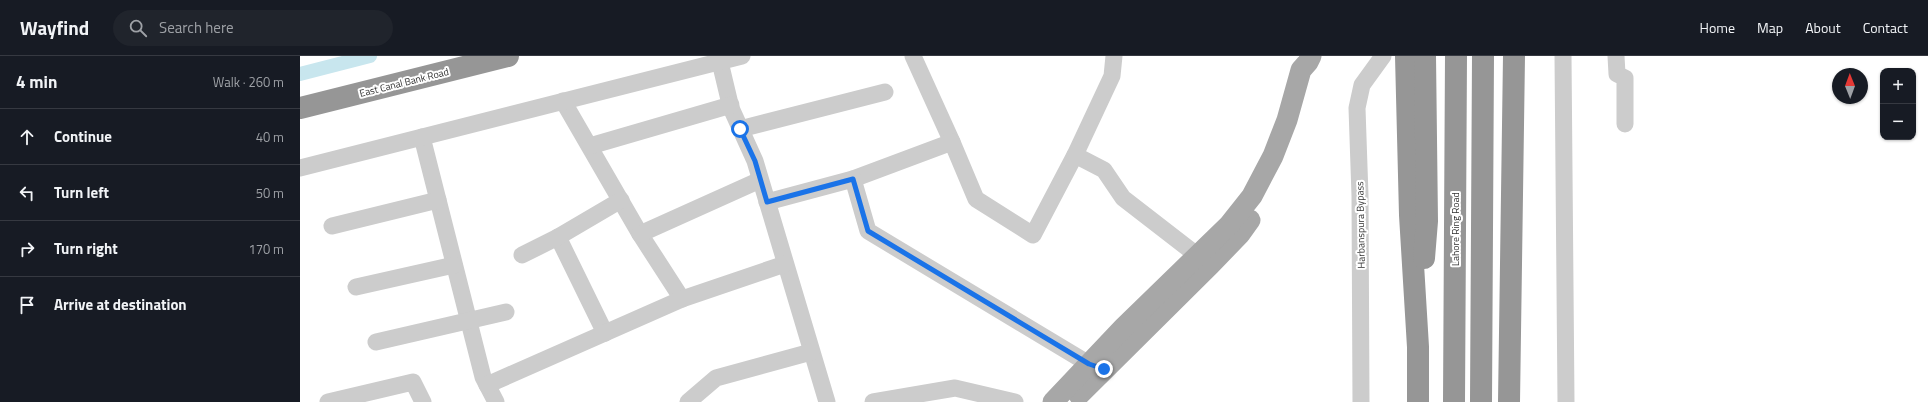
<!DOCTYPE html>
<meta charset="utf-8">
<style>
body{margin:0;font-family:"Titillium Web",sans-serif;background:#20242c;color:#f1f3f6}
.controls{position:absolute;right:12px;top:12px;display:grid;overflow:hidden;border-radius:8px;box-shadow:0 1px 3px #0004}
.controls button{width:36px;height:36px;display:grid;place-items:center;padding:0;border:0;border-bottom:1px solid #363941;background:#171b24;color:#f1f3f6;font:20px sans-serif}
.compass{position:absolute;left:1532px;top:12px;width:36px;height:36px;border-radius:50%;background:#171b24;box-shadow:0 1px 3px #0004;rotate:359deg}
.stop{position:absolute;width:12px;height:12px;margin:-9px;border:3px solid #1a73e8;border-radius:50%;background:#fff}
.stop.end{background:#1a73e8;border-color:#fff;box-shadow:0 1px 4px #0008}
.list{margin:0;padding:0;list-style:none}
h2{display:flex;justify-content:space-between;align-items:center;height:52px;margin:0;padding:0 16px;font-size:17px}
h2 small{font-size:13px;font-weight:400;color:#9ea1a6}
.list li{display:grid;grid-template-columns:26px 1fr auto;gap:12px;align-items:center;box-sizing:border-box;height:56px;padding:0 16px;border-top:1px solid #363941}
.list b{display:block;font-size:15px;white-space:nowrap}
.list em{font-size:13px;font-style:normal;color:#9ea1a6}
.icon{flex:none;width:22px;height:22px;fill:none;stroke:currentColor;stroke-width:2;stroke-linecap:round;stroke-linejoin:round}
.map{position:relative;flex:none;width:1628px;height:346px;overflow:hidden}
header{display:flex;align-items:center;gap:24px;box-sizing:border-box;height:56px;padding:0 20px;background:#171b24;border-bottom:1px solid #363941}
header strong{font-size:19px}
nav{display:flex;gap:22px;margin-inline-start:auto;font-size:14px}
.search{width:280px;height:36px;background:#20242c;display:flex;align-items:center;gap:10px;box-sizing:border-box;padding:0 14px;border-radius:22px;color:#9ea1a6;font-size:15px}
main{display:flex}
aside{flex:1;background:#171b24}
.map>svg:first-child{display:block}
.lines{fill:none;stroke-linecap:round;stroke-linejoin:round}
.canal{stroke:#c8e6ee;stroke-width:14}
.minor{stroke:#ccc;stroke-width:17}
.major{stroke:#a7a7a7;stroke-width:21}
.highway{stroke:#969696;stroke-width:22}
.route{stroke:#1a73e8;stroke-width:5}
.labels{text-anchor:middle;stroke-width:4;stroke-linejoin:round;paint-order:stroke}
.street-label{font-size:10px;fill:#2f2f2f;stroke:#fff}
</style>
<header>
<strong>Wayfind</strong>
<div class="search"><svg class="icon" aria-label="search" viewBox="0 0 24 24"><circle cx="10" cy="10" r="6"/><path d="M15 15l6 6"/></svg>Search here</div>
<nav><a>Home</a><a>Map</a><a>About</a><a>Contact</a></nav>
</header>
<main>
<aside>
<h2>4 min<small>Walk · 260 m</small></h2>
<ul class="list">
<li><svg class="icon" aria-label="ahead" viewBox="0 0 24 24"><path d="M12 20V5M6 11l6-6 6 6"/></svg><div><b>Continue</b></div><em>40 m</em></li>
<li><svg class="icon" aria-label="left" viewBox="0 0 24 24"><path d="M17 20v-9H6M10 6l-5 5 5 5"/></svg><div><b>Turn left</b></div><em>50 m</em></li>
<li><svg class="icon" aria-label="right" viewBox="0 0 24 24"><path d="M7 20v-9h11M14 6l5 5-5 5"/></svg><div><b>Turn right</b></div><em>170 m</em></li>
<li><svg class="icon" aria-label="arrive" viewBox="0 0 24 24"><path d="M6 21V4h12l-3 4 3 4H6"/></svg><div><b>Arrive at destination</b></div></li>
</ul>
</aside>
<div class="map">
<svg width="1628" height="346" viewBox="0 0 1628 346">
<rect width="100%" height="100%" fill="#fff"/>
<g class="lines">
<path class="canal" d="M0,18L70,0"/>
<g class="minor">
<path d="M613,0L652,86"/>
<path d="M1263,0L1266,346"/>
<path d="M1316,0L1317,18L1325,22V68"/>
<path d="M420,6L431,52L455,105L527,346"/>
<path d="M263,45L340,178L382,243"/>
<path d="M440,73L585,36"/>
<path d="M122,81L183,321L196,346"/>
<path d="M290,90L431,49"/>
<path d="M775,99L812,20L814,0"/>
<path d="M0,112L442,0"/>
<path d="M553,123L652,86L676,143L733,179L775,99L804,114L823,142L907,207"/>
<path d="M467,146L553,123L568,175L789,308L800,312"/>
<path d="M32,170L138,144"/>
<path d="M340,178L460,124"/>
<path d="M258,181L305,277"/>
<path d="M222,199L258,181L321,144"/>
<path d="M56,231L154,209"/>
<path d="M76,286L206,256"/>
<path d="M187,329L382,243L485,208"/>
<path d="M28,346L113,326L123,346"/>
<path d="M388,346L416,322L511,296"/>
<path d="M573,346L655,332L715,346"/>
<path d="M1061,346L1060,140L1057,52L1062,29L1083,0"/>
</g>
<g class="major">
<path d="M779,339L910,209L940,178L950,164"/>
<path d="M753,346L824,271L929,169L952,140L973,100L987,64L1001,14L1008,6L1011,0"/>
</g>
<g class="highway">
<path d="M1106,0L1110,159L1118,291V346"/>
<path d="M0,52L208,0"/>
<path d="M1124,202L1127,165L1125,0"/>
<path d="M1154,346L1156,0"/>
<path d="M1181,346L1183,0"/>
<path d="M1209,346L1214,0"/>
</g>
</g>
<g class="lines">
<path class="route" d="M440,73L455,105L467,146L553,123L568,175L789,308L804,313"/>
</g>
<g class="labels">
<g class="street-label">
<text transform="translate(104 26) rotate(-14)" y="4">East Canal Bank Road</text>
<text transform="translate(1060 169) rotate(-91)" y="4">Harbanspura Bypass</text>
<text transform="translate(1155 173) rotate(-90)" y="4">Lahore Ring Road</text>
</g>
</g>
</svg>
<div class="controls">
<button>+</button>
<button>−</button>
</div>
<svg class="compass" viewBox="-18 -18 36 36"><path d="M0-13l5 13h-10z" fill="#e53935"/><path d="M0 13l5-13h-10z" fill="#9ea1a6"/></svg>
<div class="stop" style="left:440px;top:73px"></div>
<div class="stop end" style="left:804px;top:313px"></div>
</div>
</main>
